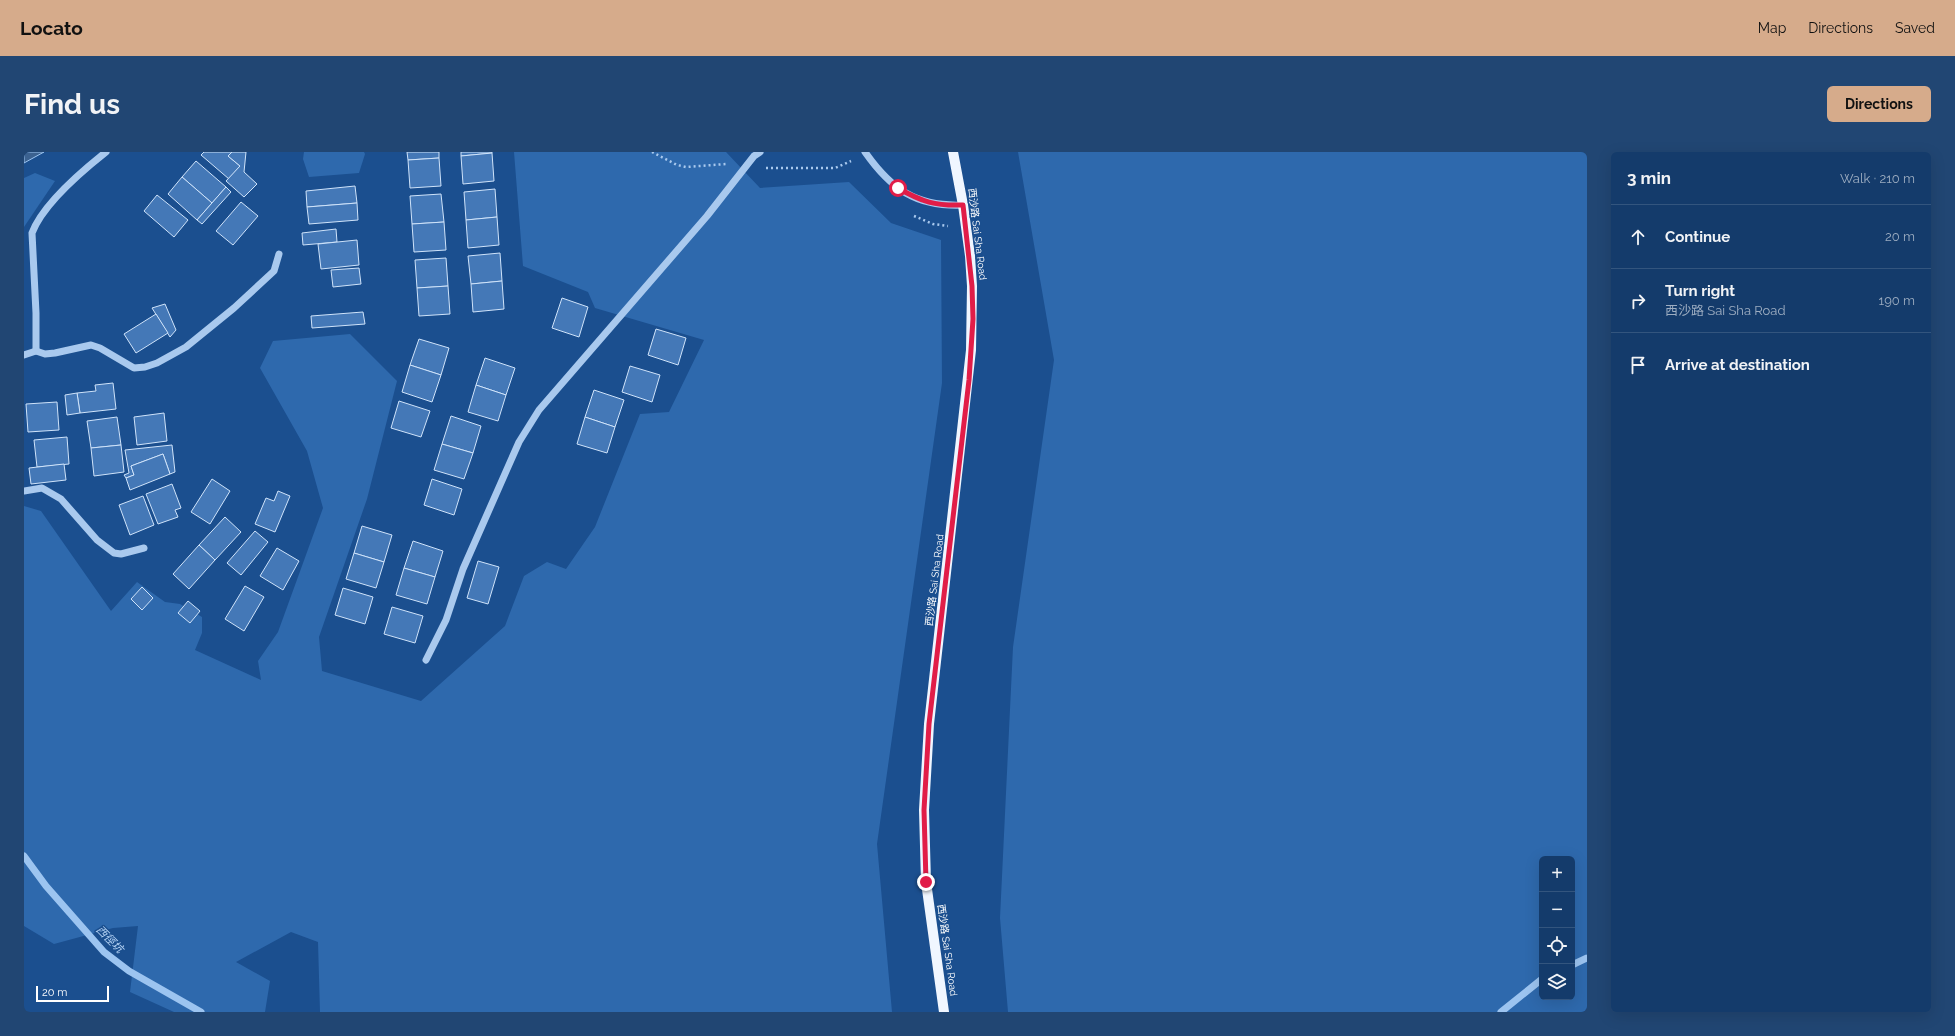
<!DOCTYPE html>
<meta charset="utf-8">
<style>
body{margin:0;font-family:Raleway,"Noto Sans TC",sans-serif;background:#214673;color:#f1f3f6}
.controls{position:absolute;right:12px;bottom:12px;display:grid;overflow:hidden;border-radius:6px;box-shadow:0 4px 16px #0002}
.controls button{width:36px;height:36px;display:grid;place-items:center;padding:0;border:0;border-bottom:1px solid #33557e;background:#143b6b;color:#f1f3f6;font:20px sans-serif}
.scale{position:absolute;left:12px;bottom:10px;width:73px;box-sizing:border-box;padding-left:4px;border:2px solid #fff;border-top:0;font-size:11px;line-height:14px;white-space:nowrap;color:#fff;-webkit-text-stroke:3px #1b4f8f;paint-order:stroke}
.stop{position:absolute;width:12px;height:12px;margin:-9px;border:3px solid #e11d48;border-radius:50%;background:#fff}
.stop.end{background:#e11d48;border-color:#fff;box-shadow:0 1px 4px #0008}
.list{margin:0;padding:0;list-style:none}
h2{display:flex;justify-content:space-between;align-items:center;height:52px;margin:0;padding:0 16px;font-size:17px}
h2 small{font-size:13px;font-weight:400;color:#9dadc1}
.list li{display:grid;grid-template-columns:26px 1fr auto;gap:12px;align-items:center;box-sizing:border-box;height:64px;padding:0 16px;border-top:1px solid #33557e}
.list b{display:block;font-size:15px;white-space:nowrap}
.list p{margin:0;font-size:13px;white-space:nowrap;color:#9dadc1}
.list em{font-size:13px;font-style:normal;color:#9dadc1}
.icon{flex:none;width:22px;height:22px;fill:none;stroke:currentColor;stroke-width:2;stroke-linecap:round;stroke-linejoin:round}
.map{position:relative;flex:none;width:1563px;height:860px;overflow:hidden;border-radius:6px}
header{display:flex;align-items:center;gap:24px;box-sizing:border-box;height:56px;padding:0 20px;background:#d6ab8b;color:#111}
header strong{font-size:19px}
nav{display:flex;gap:22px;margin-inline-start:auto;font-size:14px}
.intro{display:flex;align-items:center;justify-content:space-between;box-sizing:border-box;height:96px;padding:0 24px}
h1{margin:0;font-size:28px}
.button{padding:10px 18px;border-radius:6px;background:#d6ab8b;color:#111;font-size:14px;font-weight:700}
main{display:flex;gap:24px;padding:0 24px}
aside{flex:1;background:#143b6b;border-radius:6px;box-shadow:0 4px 16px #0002}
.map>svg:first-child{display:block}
.green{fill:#2e69ad;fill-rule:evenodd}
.water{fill:#3c6290;stroke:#9cc4f0}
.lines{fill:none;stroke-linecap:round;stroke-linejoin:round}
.stream{stroke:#9cc4f0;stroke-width:7}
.building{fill:#4478b7;stroke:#cfe3fa}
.path{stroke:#a9c9ee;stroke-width:2.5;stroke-dasharray:2 3;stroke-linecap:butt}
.minor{stroke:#a9c9ee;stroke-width:7}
.major{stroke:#f0f6ff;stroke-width:10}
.route{stroke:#e11d48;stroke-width:5}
.labels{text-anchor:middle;stroke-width:3;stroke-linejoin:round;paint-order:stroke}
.street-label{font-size:10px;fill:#fff;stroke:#1b4f8f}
.water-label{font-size:11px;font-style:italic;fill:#b5d3f5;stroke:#1b4f8f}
</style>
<header>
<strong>Locato</strong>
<nav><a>Map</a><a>Directions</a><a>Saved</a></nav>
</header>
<div class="intro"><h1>Find us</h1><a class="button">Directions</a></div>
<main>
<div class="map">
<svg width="1563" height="860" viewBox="0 0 1563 860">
<rect width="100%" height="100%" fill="#1b4f8f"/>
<g class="green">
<path d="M280,0H340L341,2L335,21L285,25L279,7Z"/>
<path d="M490,0H702L736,36L825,30L867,71L917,88L918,231L853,692L868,860H296L294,790L267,780L212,810L246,829L241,860H150L106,840L114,774L89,776L30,792L0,774V354L17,359L87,459L113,430L141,450L156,452L178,465V481L171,498L237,528L234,509L254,480L299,356L283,299L236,216L249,189L326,182L373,229L343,347L295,485L298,519L397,549L481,474L500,424L523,410L542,417L571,375L616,262L645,260L680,188L571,156L564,140L499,114Z"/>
<path d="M994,0H1563V860H984L976,766L989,495L1030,208ZM1518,707H1548V845H1518Z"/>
<path d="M11,21L31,29L0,75V26Z"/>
</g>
<path class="water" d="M0,0H20L0,11Z"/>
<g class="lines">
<g class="stream">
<path d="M0,704L22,734L80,800L105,819L177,860"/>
<path d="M1548,813L1563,806"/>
<path d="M1477,860L1518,827"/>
</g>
</g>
<g class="building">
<path d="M180,0H208L204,4L216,14L205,27L177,3Z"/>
<path d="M208,0H222L220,20L233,32L220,45L202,29L216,14L204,4Z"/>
<path d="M383,0H415V6L384,8Z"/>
<path d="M437,0H468V1L437,4Z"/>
<path d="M468,1L470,29L439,32L437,4Z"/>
<path d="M415,6L417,34L386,36L384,8Z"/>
<path d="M172,9L202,35L188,51L158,25Z"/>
<path d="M158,25L188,51L173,68L144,42Z"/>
<path d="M331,34L333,51L283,55L282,39Z"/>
<path d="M202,35L207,40L178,72L173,68Z"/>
<path d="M471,37L473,65L442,68L440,40Z"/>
<path d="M417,42L420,70L388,72L386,44Z"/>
<path d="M133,43L164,68L150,85L120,59Z"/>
<path d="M217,50L234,64L209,93L192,79Z"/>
<path d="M333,51L334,68L285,72L283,55Z"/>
<path d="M473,65L475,93L444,96L442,68Z"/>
<path d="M420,70L422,98L390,100L388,72Z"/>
<path d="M312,77L313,90L279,93L278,81Z"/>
<path d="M333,88L335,113L297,117L294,92Z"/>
<path d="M476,101L478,129L447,132L444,104Z"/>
<path d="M422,106L424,134L393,136L391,108Z"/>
<path d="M335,116L337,132L309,135L307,118Z"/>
<path d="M478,129L480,157L449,160L447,132Z"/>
<path d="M424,134L426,162L395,164L393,136Z"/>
<path d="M538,146L564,155L555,185L528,176Z"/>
<path d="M141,152L152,178L146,185L128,156Z"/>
<path d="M339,160L341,172L288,176L287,164Z"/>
<path d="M132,162L144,181L112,201L100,182Z"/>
<path d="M632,177L662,186L654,213L624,203Z"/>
<path d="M395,187L425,196L417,223L386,213Z"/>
<path d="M461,206L491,216L482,243L452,233Z"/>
<path d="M386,213L417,223L408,250L378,240Z"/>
<path d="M606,214L636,223L628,250L598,240Z"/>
<path d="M89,231L92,257L56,261L53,241L72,239L71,233Z"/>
<path d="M452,233L482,243L474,269L444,260Z"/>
<path d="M570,238L600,248L591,275L561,265Z"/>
<path d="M53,241L56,261L43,263L41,243Z"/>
<path d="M375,249L406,259L397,285L367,276Z"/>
<path d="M33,250L35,278L4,280L2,252Z"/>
<path d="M140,261L143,289L113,293L110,265Z"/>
<path d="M427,264L457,274L449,301L418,292Z"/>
<path d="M93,265L97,293L67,296L63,269Z"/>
<path d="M561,265L591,275L583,301L553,292Z"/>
<path d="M43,285L45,312L13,315L10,288Z"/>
<path d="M418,292L449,301L440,327L410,318Z"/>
<path d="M97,293L100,320L70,324L67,296Z"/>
<path d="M148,293L151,320L146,322L139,302L107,314L110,323L102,326L100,323L105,321L101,298Z"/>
<path d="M139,302L146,322L106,338L102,326L110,323L107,314Z"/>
<path d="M40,312L42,328L7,332L5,316Z"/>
<path d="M188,327L206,339L186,372L167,360Z"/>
<path d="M408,327L438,337L430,363L400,353Z"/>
<path d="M148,332L157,356L151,358L154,365L134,372L122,342Z"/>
<path d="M254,339L266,344L251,380L231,372L242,346L250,349Z"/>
<path d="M119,344L130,373L106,383L95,353Z"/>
<path d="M201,365L217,380L191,408L175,393Z"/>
<path d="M338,374L368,383L360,410L330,401Z"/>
<path d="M231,379L244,390L217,423L203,411Z"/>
<path d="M389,389L419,399L411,425L380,416Z"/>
<path d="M175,393L191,408L165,437L149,422Z"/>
<path d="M253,396L275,409L259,438L236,424Z"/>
<path d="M330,401L360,410L352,436L322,427Z"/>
<path d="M454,409L475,415L464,452L443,446Z"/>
<path d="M380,416L411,425L403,452L372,443Z"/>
<path d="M221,434L240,445L220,479L201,467Z"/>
<path d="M118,435L129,446L118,458L107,447Z"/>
<path d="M319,436L349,445L341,472L311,463Z"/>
<path d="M164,449L176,459L166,471L154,461Z"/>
<path d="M368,455L399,464L391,491L360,482Z"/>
</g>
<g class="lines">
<g class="path">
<path d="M628,0L653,13L662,15L702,12"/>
<path d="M742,16H811L827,9"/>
<path d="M890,64L909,72L924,74"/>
</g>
<g class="minor">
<path d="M841,0C867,37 892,55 939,53"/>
<path d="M12,199V161L8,81C19,52 58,19 82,0"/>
<path d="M0,203L12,199L21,202L31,201L67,193L76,196L110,216L121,215L133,211L162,195L210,156L250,119L255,102"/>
<path d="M0,339L18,336L37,347L73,388L90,401L97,402L120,396"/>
<path d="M402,508L422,468L439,417L495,290L515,258L683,64L730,4L736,0"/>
</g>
<path class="major" d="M920,860L902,730L900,658L905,572L947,198L948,134L946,104L939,53L929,0"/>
</g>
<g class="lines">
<path class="route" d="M874,36C898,50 911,54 939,53L948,134L949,167L945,228L905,572L900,658L902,730"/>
</g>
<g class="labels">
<g class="street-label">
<text transform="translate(954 82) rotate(83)" y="4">西沙路 Sai Sha Road</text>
<text transform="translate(910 428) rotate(-83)" y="4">西沙路 Sai Sha Road</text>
<text transform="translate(924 798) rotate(82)" y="4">西沙路 Sai Sha Road</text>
</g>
<g class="water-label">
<text transform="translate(86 787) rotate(45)" y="4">西徑坑</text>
</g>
</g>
</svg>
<div class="controls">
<button>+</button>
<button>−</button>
<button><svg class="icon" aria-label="locate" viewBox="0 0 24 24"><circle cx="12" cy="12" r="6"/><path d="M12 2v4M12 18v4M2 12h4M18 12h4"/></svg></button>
<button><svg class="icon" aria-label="layers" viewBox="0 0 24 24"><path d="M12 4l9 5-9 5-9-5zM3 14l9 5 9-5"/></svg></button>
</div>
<div class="scale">20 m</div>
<div class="stop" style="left:874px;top:36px"></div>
<div class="stop end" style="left:902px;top:730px"></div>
</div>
<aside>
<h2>3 min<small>Walk · 210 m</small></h2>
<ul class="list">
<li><svg class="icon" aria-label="ahead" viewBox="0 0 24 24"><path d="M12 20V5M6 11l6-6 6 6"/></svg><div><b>Continue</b></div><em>20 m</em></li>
<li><svg class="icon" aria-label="right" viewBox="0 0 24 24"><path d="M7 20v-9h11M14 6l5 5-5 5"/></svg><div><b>Turn right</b><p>西沙路 Sai Sha Road</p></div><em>190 m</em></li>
<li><svg class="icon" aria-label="arrive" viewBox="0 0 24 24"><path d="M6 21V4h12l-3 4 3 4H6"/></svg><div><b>Arrive at destination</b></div></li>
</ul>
</aside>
</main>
